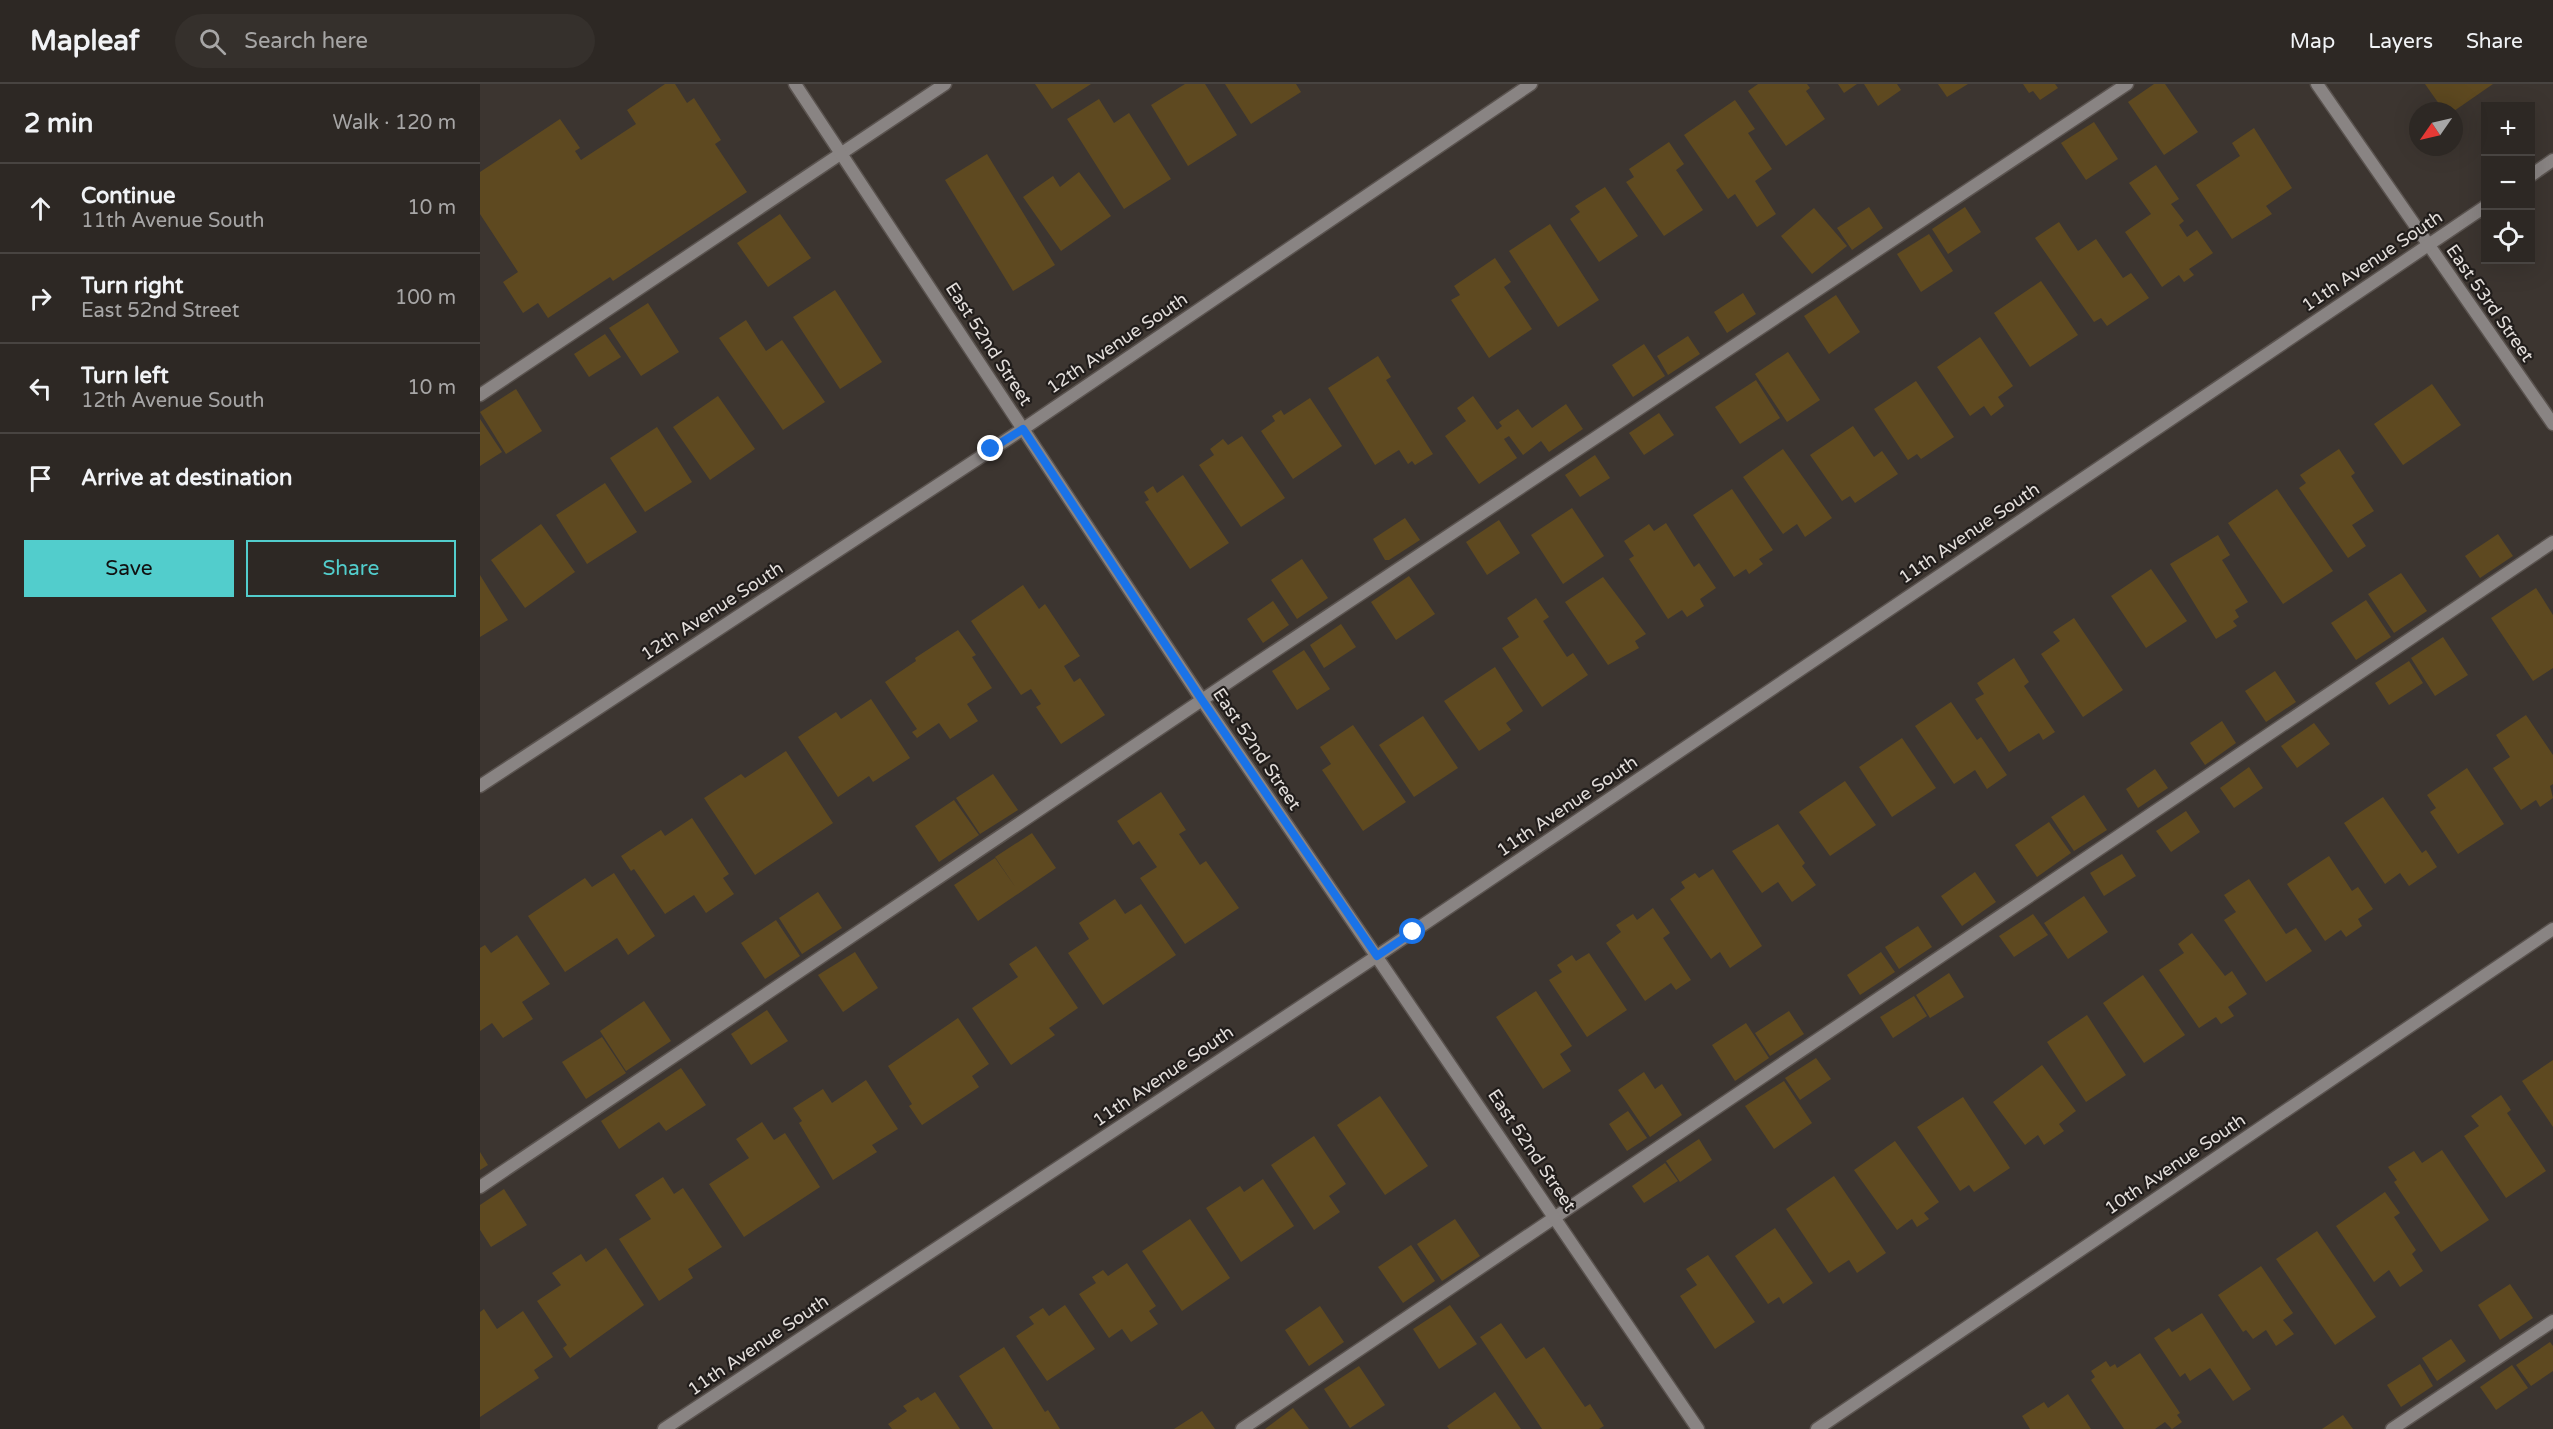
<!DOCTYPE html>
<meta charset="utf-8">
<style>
body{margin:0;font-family:"Varela Round",sans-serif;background:#35302c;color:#f1f3f6}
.controls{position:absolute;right:18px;top:18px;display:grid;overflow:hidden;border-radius:0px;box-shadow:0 6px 24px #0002}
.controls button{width:54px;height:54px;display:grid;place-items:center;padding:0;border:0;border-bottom:2px solid #484441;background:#2d2824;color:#f1f3f6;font:30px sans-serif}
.compass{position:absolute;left:1929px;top:18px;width:54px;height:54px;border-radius:50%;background:#2d2824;box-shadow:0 6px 24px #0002;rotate:236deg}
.stop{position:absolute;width:18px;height:18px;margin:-14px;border:4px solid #1a73e8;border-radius:50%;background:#fff}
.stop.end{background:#1a73e8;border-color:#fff;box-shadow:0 2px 6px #0008}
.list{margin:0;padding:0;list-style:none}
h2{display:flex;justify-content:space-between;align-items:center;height:78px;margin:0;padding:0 24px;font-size:26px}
h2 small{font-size:20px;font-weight:400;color:#a7a6a6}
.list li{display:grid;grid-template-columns:39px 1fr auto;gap:18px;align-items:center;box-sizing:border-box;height:90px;padding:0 24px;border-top:2px solid #484441}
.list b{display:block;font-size:22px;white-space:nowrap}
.list p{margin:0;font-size:20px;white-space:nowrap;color:#a7a6a6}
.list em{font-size:20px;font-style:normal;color:#a7a6a6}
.actions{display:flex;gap:12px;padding:18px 24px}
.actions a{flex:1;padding:14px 0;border:2px solid #52cdcc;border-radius:0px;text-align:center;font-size:21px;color:#52cdcc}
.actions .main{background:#52cdcc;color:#111}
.icon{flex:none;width:33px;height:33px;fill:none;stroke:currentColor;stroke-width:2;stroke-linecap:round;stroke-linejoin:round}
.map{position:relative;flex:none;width:2073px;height:1345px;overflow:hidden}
header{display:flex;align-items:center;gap:36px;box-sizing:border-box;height:84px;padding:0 30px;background:#2d2824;border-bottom:2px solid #484441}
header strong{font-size:28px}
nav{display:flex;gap:33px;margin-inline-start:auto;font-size:21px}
.search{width:420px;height:54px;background:#35302c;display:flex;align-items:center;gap:15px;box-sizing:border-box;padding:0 21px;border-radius:33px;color:#a7a6a6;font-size:22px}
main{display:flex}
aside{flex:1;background:#2d2824}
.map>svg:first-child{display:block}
.building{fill:#5e4920}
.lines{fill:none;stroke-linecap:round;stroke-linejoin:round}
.service-casing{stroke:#5a534f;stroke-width:15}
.minor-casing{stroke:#5a534f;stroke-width:15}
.service{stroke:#898483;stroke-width:12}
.minor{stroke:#898483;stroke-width:12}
.route{stroke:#1a73e8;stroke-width:8}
.labels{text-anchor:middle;stroke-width:4.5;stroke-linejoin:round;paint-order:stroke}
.street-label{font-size:18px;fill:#e3dedb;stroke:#211d1b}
</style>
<header>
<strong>Mapleaf</strong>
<div class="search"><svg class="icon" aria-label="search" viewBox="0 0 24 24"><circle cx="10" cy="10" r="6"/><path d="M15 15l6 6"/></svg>Search here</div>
<nav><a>Map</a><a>Layers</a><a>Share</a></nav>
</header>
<main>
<aside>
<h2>2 min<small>Walk · 120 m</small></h2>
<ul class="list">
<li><svg class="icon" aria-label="ahead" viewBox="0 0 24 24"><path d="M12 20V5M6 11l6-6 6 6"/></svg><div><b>Continue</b><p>11th Avenue South</p></div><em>10 m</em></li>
<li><svg class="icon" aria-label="right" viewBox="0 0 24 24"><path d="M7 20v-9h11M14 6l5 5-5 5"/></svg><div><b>Turn right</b><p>East 52nd Street</p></div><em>100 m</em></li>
<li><svg class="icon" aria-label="left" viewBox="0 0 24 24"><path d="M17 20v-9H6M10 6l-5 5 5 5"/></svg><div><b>Turn left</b><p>12th Avenue South</p></div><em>10 m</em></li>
<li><svg class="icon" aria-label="arrive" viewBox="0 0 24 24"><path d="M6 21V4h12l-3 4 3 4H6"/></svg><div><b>Arrive at destination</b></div></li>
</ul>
<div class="actions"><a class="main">Save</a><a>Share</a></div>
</aside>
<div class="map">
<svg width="2073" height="1345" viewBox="0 0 2073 1345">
<rect width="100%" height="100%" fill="#3c3530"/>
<g class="building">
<path d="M185,0H195L207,19L214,14L241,56L235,60L267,108L133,197L130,193L68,234L58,219L43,229L23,198L38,188L0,130V88L80,35L100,64L95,67L101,76L156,40L147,26Z"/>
<path d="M555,0H611L572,25Z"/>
<path d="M705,0H725L757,51L708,82L671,21Z"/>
<path d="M745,0H816L821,8L771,40Z"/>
<path d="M1278,0H1327L1330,4L1326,7L1345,35L1306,62L1268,7Z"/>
<path d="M1358,0H1377L1364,9Z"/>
<path d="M1384,0H1417L1421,6L1398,22Z"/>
<path d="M1458,0H1488L1467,13Z"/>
<path d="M1543,0H1575L1578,4L1560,16L1553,7L1549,9Z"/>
<path d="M1674,0H1685L1718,48L1684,71L1648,18Z"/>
<path d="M1945,0H2013L1974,27H1964Z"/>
<path d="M619,15L634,39L649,29L691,95L644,125L587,35Z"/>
<path d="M1255,16L1275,45L1268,49L1292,85L1275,97L1296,130L1277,143L1255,110L1248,115L1204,51Z"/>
<path d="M1614,38L1638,75L1606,96L1581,59Z"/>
<path d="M1774,44L1812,104L1786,122L1792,130L1752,155L1716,101L1760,72L1752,59Z"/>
<path d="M1189,58L1204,80L1196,86L1223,126L1184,152L1146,98L1154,93L1149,85Z"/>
<path d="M507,70L575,181L533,207L465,96Z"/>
<path d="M1676,81L1699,115L1691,120L1704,137L1699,141L1707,153L1717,146L1733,169L1709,185L1714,191L1704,198L1699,191L1682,203L1645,148L1671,130L1649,99Z"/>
<path d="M599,88L631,132L581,167L543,113L573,92L580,103Z"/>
<path d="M1125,103L1158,152L1119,178L1090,135L1100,128L1095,122Z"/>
<path d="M1389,123L1403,144L1372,166L1357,144Z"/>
<path d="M1485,123L1501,148L1468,170L1452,145Z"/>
<path d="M1334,124L1367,162L1332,190L1301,152Z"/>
<path d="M300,130L331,174L288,203L257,159Z"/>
<path d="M1579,138L1598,167L1616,155L1643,194L1651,189L1669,214L1627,242L1621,234L1614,238L1555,154Z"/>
<path d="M1070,140L1119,216L1078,243L1029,167Z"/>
<path d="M1449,150L1473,187L1441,208L1417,170Z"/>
<path d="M1015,174L1031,198L1024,203L1052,245L1009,274L971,216L980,211L974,202Z"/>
<path d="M1561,197L1598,251L1550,283L1514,229Z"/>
<path d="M355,206L402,278L360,305L313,233Z"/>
<path d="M1263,209L1276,230L1247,249L1234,228Z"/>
<path d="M1356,211L1380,248L1349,270L1324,232Z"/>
<path d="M168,219L199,268L161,292L129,244Z"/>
<path d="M266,236L286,267L302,256L345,318L303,346L239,254Z"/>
<path d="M125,250L141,273L109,293L94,270Z"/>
<path d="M1208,252L1220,270L1188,291L1177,272Z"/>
<path d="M1500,253L1533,302L1518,313L1524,322L1511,332L1504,322L1490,332L1457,283Z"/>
<path d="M1164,260L1185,292L1153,313L1132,281Z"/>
<path d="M1308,268L1340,316L1307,338L1275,290Z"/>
<path d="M898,272L911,293L906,296L953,370L935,381L932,377L928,380L919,366L895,381L848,304Z"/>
<path d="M1276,296L1300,334L1260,360L1235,323Z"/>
<path d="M1436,297L1474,353L1441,375L1437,370L1428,376L1394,325Z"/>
<path d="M1952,300L1981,341L1923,381L1894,340Z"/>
<path d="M36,305L62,347L26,370L0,328Z"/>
<path d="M238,312L275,365L230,396L193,343Z"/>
<path d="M993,312L1017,346L1022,342L1019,338L1038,325L1052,344L1086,320L1103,345L1069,368L1061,357L1043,371L1029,352L1024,355L1037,374L999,400L965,352L986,337L977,324Z"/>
<path d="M830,314L862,362L813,395L781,347L795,337L792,332L801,326L804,331Z"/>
<path d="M1179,329L1194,351L1164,371L1149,349Z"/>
<path d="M0,335L22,368L0,382Z"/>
<path d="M1373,342L1394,373L1402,367L1418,390L1375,419L1370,412L1362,417L1330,371Z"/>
<path d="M177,343L212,398L165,428L130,374Z"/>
<path d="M762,352L805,414L761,443L719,381L734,371L730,365L743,355L748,361Z"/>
<path d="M1303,365L1352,434L1325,453L1317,440L1303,450L1263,393Z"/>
<path d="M1859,365L1875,389L1871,392L1894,427L1872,441L1886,462L1868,474L1819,404L1826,399L1820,391Z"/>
<path d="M1115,371L1130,394L1100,413L1085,391Z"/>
<path d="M703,391L749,459L710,485L665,418L669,416L664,408L673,402L677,409Z"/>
<path d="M125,399L157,448L107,480L76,431Z"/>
<path d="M1252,405L1293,466L1279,475L1283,480L1269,490L1266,485L1254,493L1213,431Z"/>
<path d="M1797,405L1853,487L1803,520L1748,439Z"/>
<path d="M1092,424L1124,472L1083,500L1051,451Z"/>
<path d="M925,434L940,456L909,476H905L893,455Z"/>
<path d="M1019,436L1040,469L1007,491L986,458Z"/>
<path d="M1186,439L1214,483L1219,479L1236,504L1220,515L1224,522L1207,533L1202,526L1188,535L1149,475L1154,472L1144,457L1169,440L1174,447Z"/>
<path d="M61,440L95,488L45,524L11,476Z"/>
<path d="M2018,450L2033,472L2000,494L1985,472Z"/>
<path d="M1738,451L1750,471L1742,476L1768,518L1755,526L1759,533L1753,537L1757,542L1736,555L1690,480Z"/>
<path d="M822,475L848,514L817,535L791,496Z"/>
<path d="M1671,485L1707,537L1666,564L1631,512Z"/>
<path d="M1921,489L1947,527L1914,549L1888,510Z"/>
<path d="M0,491L28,536L0,553Z"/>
<path d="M929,492L955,530L916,556L891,518Z"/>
<path d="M1123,493L1166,550L1155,557L1159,564L1128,581L1085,518Z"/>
<path d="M543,501L559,525L565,520L600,572L584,582L594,598L600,594L625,631L581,660L556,623L561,620L551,605L541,611L491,537Z"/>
<path d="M2056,504L2073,531V584L2053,597L2011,534Z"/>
<path d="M1056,514L1069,533L1063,537L1087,573L1093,569L1108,591L1062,623L1022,564L1039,553L1027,534Z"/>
<path d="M1886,516L1911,553L1876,576L1851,539Z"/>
<path d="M793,517L809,541L783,559L767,535Z"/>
<path d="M1594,534L1643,606L1603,633L1561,570L1580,557L1573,548Z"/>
<path d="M861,540L876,563L844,584L830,561Z"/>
<path d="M478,546L496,571L492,573L512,604L487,620L498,637L470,655L459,639L437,654L432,648L437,645L405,598L436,577L435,574Z"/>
<path d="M1963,553L1988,591L1955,612L1931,574Z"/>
<path d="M824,566L850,605L817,626L792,587Z"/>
<path d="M1534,574L1549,598L1544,602L1575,648L1563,656L1559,649L1529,668L1495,615L1504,610L1497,599Z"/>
<path d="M1929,577L1943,599L1909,621L1895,599Z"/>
<path d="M1015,583L1043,627L1026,639L1031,646L999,667L964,617Z"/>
<path d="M1795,587L1816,618L1786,638L1765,607Z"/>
<path d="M391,615L430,674L393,698L389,692L358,713L318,653L356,628L361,635Z"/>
<path d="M1471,618L1497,656L1501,653L1527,691L1507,705L1495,686L1474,700L1435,642Z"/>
<path d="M2046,631L2073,671V700L2070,702L2073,714L2060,723L2056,716L2041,726L2013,684L2030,673L2016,651Z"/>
<path d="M943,632L978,684L934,713L899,661Z"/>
<path d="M1742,637L1756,659L1725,681L1710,659Z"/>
<path d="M1834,639L1850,660L1817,684L1801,662Z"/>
<path d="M873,641L926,718L883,747L842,686L851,680L840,663Z"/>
<path d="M1422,654L1456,704L1412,733L1379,683Z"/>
<path d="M306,667L353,739L275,791L224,714L261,690L265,694Z"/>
<path d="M1769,683L1783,704L1754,724L1740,704Z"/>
<path d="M1987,684L2024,740L1978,770L1950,728L1956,724L1947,711Z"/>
<path d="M1675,685L1688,704L1658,724L1646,705Z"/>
<path d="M513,690L538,726L500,750L476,714Z"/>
<path d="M1365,697L1396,741L1350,772L1319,728Z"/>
<path d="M681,708L706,746L699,750L720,781L726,777L759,824L705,860L660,794L677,783L659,757L653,761L637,737Z"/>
<path d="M1604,711L1627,746L1594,767L1571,733Z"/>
<path d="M1903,713L1942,769L1946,766L1957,783L1929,802L1920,789L1905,800L1864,739Z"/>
<path d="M474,716L499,751L459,778L435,742Z"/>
<path d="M1706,727L1720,748L1691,768L1676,747Z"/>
<path d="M212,734L249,790L243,794L254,810L226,829L214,811L185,830L154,785L151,787L141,772L181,746L185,752Z"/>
<path d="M1569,738L1591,769L1557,793L1535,761Z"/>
<path d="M1298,740L1325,779L1322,782L1336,801L1312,818L1298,798L1282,809L1252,767Z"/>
<path d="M552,749L576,784L498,837L474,801L515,774L536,804L515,773Z"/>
<path d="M1642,770L1656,792L1624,812L1610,789Z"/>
<path d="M1849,772L1872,807L1878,803L1893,825L1878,835L1882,842L1866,853L1861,846L1845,857L1807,800Z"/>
<path d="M1233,785L1282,862L1250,884L1240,868L1231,875L1190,815L1205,804L1201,798L1215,789L1219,794Z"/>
<path d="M1495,788L1516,818L1482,842L1461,812Z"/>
<path d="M134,789L175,852L148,871L137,854L85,888L48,832L105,794L112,803Z"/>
<path d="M1769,795L1806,850L1816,844L1832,867L1786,898L1744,836L1756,828L1744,811Z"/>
<path d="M338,808L362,844L322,870L299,834Z"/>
<path d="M1604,812L1628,848L1588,875L1564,839Z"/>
<path d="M635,815L645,830L661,820L696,871L623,921L588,869L609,855L599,839Z"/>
<path d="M1173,824L1190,849L1183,854L1211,896L1196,906L1191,899L1165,917L1126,859L1141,848L1136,841L1153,830L1157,836Z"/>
<path d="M1553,830L1568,851L1534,873L1519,852Z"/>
<path d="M296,836L320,872L285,895L261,859Z"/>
<path d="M1438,842L1452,863L1419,885L1405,863Z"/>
<path d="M1712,849L1745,892L1752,887L1767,910L1748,923L1754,932L1741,940L1736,933L1719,944L1679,886L1704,869L1698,860Z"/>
<path d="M37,851L70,900L42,918L53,935L23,954L12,939L0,947V864L5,861L11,869Z"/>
<path d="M556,862L598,924L569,944L575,951L531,981L492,924L538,893L529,880Z"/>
<path d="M375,868L398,904L363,928L338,891Z"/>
<path d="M1401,868L1415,888L1380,911L1367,891Z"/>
<path d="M1109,869L1147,926L1107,953L1069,896L1082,888L1077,881L1092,871L1096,877Z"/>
<path d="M1469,889L1484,913L1450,934L1436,911Z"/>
<path d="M1663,891L1705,951L1664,979L1623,919Z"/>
<path d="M1056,907L1092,962L1080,970L1091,987L1063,1005L1016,933Z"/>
<path d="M1434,912L1447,932L1413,954L1400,933Z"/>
<path d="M164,917L191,957L146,987L120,947Z"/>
<path d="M287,926L308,957L271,981L251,950Z"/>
<path d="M1309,927L1324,950L1290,972L1275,949Z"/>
<path d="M1607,931L1646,991L1606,1018L1567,958Z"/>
<path d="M478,934L509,980L492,992L499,1003L442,1041L429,1022L432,1020L408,982Z"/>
<path d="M1266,939L1289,974L1255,997L1232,961Z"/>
<path d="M122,953L146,989L106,1015L82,978Z"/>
<path d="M1336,974L1351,995L1320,1016L1305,994Z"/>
<path d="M2073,976V1043L2042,997Z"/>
<path d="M1562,981L1596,1027L1579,1040L1584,1047L1564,1061L1558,1051L1545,1061L1513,1018Z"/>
<path d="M201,984L226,1021L186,1047L179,1038L139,1065L121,1037Z"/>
<path d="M1164,988L1175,1005L1182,1000L1202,1031L1170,1053L1138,1006Z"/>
<path d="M386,996L418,1045L392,1061L397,1068L353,1096L319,1039L322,1037L313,1024L343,1005L352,1019Z"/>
<path d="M1304,997L1332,1039L1294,1065L1265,1022Z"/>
<path d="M2021,1011L2031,1026L2027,1029L2066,1087L2026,1114L1984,1052L1999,1042L1991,1032Z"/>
<path d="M900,1012L948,1082L905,1111L857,1041Z"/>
<path d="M1483,1013L1530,1084L1494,1108L1489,1101L1480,1107L1437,1043Z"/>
<path d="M1148,1027L1167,1054L1147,1067L1129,1040Z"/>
<path d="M282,1038L294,1056L305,1049L340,1103L264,1153L229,1100L269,1074L256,1055Z"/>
<path d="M834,1052L866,1100L849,1112L860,1128L834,1146L791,1081Z"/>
<path d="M1219,1055L1232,1076L1200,1098L1186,1077Z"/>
<path d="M1415,1057L1459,1118L1444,1129L1449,1135L1437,1143L1432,1135L1417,1146L1374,1086Z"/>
<path d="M1962,1066L2009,1136L1961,1168L1914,1098L1917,1096L1908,1083L1934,1067L1942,1079Z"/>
<path d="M0,1068L8,1081L0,1086Z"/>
<path d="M1185,1079L1198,1097L1164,1119L1152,1102Z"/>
<path d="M1354,1092L1406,1169L1377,1189L1369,1176L1349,1189L1306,1125Z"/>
<path d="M183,1093L194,1110L203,1104L242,1163L208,1185L213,1194L179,1217L139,1155L171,1135L155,1111Z"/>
<path d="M783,1095L814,1142L761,1178L726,1124L760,1102L764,1108Z"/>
<path d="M24,1105L47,1141L11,1163L0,1146V1121Z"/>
<path d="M1905,1108L1920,1129L1914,1133L1936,1166L1932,1170L1943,1187L1920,1203L1909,1186L1894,1198L1856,1142Z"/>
<path d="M710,1135L750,1194L702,1227L662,1167Z"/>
<path d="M975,1135L1000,1172L962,1197L937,1160Z"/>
<path d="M1295,1144L1333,1199L1303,1220L1299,1213L1288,1220L1255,1172Z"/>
<path d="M1837,1147L1896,1233L1855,1261L1796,1175Z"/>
<path d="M931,1161L955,1197L923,1219L898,1183Z"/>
<path d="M126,1164L164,1221L90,1274L83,1264L87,1261L57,1217L81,1201L72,1189L101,1170L106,1178Z"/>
<path d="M1228,1171L1275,1238L1235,1265L1200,1212L1217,1201L1206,1185Z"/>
<path d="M647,1179L676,1222L669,1227L678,1240L651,1258L642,1245L629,1254L599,1210L616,1199L612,1193L623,1186L628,1192Z"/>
<path d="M1781,1182L1813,1229L1803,1236L1814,1250L1796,1262L1786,1246L1773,1255L1766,1246L1763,1248L1738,1211Z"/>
<path d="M2030,1200L2053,1234L2020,1256L1998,1221Z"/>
<path d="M585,1221L615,1265L567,1297L536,1252L554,1240L549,1233L563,1224L569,1232Z"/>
<path d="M970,1221L997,1260L959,1285L933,1245Z"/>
<path d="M840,1222L864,1258L829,1282L805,1246Z"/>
<path d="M4,1225L17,1245L43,1227L73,1273L54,1286L59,1294L0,1333V1228Z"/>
<path d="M1722,1229L1771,1305L1753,1317L1730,1284L1710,1297L1705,1289L1700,1293L1674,1254L1689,1244L1692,1248Z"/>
<path d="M1021,1239L1046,1275L1064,1263L1105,1323L1110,1320L1124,1342L1119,1345H1062L1000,1253Z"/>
<path d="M1971,1255L1986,1277L1957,1297L1942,1274Z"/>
<path d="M2070,1258L2073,1262V1287L2051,1302L2036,1281Z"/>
<path d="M524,1263L565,1328L568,1326L580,1345H513L479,1292Z"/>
<path d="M1660,1269L1700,1329L1697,1331L1702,1338L1692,1345L1685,1338L1675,1345H1644L1611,1296L1615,1293L1611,1287L1626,1277L1630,1283L1635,1280L1637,1284Z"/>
<path d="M1940,1280L1953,1302L1921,1323L1907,1301Z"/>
<path d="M2032,1281L2048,1304L2016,1326L2000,1303Z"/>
<path d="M879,1282L905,1321L870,1344L844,1305Z"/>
<path d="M455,1308L480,1345H412L408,1340L427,1327L423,1322L438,1313L441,1317Z"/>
<path d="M1015,1308L1041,1345H969L967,1342Z"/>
<path d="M1588,1310L1611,1345H1550L1542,1332L1564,1318L1568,1324Z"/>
<path d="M813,1324L829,1345H785Z"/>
<path d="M722,1327L735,1345H694Z"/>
<path d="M1863,1331L1873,1345H1842Z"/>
</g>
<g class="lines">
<g class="service-casing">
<g id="service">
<path d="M0,311L465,0"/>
<path d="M0,1103L765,587L1647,0"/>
<path d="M762,1345L2073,458"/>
<path d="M1912,1345L2073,1237"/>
</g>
</g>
<g class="minor-casing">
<g id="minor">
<path d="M315,0L722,616L1218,1345"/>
<path d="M1837,0L2073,340"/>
<path d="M2050,92L2073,76"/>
<path d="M0,702L543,345L1051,0"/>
<path d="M184,1345L897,872L2006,122"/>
<path d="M1337,1345L2073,845"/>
</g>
</g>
<use href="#service" class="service"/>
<use href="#minor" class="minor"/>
</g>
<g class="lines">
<path class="route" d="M511,365L543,345L722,616L897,872L933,848"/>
</g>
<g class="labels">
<g class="street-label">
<text transform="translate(1892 177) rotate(-34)" y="6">11th Avenue South</text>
<text transform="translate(2010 219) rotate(55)" y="6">East 53rd Street</text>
<text transform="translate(637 259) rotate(-34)" y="6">12th Avenue South</text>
<text transform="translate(509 260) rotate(57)" y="6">East 52nd Street</text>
<text transform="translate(1489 449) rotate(-34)" y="6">11th Avenue South</text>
<text transform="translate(232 527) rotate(-33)" y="6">12th Avenue South</text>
<text transform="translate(777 665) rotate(56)" y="6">East 52nd Street</text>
<text transform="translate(1087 722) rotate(-34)" y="6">11th Avenue South</text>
<text transform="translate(683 992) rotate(-34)" y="6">11th Avenue South</text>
<text transform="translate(1052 1066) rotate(56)" y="6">East 52nd Street</text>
<text transform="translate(1695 1080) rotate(-34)" y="6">10th Avenue South</text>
<text transform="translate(278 1261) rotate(-34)" y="6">11th Avenue South</text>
</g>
</g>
</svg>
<div class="controls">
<button>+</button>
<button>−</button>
<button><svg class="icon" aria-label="locate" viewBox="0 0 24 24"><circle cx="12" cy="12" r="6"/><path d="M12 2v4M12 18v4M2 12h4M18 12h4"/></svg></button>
</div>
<svg class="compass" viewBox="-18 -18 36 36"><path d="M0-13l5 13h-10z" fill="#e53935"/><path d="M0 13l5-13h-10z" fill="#a7a6a6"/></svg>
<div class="stop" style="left:933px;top:848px"></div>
<div class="stop end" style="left:511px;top:365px"></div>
</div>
</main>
